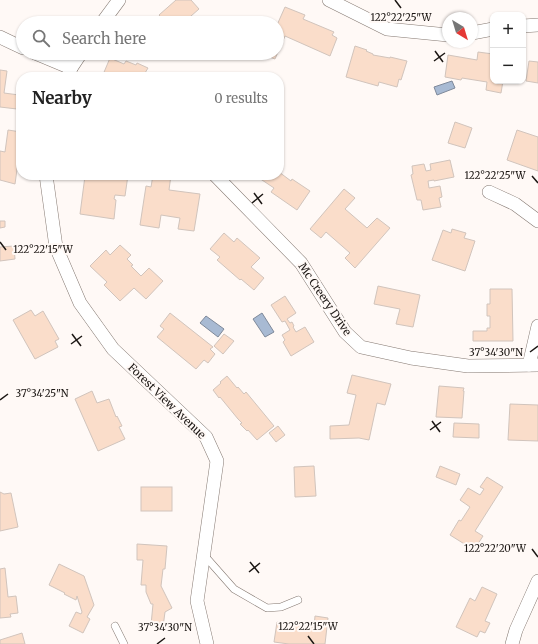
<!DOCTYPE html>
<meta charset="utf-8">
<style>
body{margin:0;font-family:Merriweather,serif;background:#f2f2f2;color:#222}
.controls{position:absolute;right:12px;top:12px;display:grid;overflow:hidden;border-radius:8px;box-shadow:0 1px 3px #0004}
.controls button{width:36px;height:36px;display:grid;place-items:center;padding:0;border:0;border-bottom:1px solid #e0e0e0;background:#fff;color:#222;font:20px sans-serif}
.compass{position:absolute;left:442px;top:12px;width:36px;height:36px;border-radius:50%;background:#fff;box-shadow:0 1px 3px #0004;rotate:142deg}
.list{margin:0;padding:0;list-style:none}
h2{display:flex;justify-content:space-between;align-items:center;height:52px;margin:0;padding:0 16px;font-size:17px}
h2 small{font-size:13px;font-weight:400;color:#767676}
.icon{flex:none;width:22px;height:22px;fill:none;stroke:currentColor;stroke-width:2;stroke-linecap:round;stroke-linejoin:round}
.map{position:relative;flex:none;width:538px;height:644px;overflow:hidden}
.search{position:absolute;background:#fff;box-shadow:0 1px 3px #0004;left:16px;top:16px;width:268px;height:44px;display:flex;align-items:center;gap:10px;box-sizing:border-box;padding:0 14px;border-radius:22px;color:#767676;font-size:15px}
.panel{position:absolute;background:#fff;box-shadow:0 1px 3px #0004;left:16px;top:72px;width:268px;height:108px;border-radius:16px}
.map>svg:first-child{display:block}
.water{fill:#a8bad3;stroke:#7e899a}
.building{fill:#faddca;stroke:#d1c4bc}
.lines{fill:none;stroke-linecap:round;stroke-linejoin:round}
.lane-casing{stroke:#857972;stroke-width:8}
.street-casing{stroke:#857972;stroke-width:14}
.lane{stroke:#fff;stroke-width:7}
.street{stroke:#fff;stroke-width:13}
.ticks{fill:none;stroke:#1c1714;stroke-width:1.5}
.labels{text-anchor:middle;stroke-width:4;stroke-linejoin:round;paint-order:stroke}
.street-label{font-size:11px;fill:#1c1714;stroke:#fff9f6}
.ticks-label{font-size:10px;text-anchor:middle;fill:#1c1714;stroke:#fff9f6;stroke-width:4;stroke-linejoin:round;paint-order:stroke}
</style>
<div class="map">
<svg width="538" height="644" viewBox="0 0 538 644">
<rect width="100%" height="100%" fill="#fff9f6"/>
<g class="water">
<path d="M452,81L455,88L437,95L434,87Z"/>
<path d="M262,313L274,332L265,337L253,319Z"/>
<path d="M206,316L224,329L218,337L200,323Z"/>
</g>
<g class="building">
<path d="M176,0H191L199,9L183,23H166L159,15Z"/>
<path d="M285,7L305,15L303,19L334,32L332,35L337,38L330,56L285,36L275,59L264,55L265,53H277V25Z"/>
<path d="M355,46L367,50L366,51L373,54V55L390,58V57L407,61L401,80L399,79L397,87L379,82L378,86L346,77Z"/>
<path d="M478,52L493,54V81H503L501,93L486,90L487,82L462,78L461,80L445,77L448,55L477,60Z"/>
<path d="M110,58L124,64L126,61L136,65L137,63L148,68L145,73L154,77H102Z"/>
<path d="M529,61L538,62V83L526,81Z"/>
<path d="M0,70L7,71L4,93L19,95V97H21V108H17V109L0,107Z"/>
<path d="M455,122L472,128L465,148L448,143Z"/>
<path d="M8,130L21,132V161L18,162L15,184L0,180V151L5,152Z"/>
<path d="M517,130L538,137V171L507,160Z"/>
<path d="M450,160L454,177L434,181V180L428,181L429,188L440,186L442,197L439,198L441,207L423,210L421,200H417L411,175L413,174L412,166L424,164L426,171L431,170L430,164Z"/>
<path d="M279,172L291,181L292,179L310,191L297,210L271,192L274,188L256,176L279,175Z"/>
<path d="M100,175H128L125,196L115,195L114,199L116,200L114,219L80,214L85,176L100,179Z"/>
<path d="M153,175H171L169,190L200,194L194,231L178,229L180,218L161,215L159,228L140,225L146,186L151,187Z"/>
<path d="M344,189L355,198L345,209L367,228L377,218L390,228L355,268L345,258L350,253L326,232L321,238L310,229Z"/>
<path d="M0,221H5V227L0,228Z"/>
<path d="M452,229L466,233L464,238L475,241L465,271L432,260L443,230L451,233Z"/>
<path d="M224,233L234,242L237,238L260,258L251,267L264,278L254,290L241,279L240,280L217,260L220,257L210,249Z"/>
<path d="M120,245L131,255L127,259L133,265L131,266L141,276L149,268L163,281L146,299L134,288L120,301L104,285L107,282L90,266L106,250L110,255Z"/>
<path d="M14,246L15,259L0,261V247Z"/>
<path d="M378,286L420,295L413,327L396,324L400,309L374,304Z"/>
<path d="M490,289H512L513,341H473V331H487V328H490V316H487V304H490Z"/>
<path d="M285,296L296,313L287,319L290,323L292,322L294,326L293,327L296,332L305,327L314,342L291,356L283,342L285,340L282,335L290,330L285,321L282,322L271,305Z"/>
<path d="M31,310L35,316L43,311L59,339L55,341L58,347L35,359L13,320Z"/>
<path d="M170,313L213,347L210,349L215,354L208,363L204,360L196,369L157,337L164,329L160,326Z"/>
<path d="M224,334L234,341L223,354L214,346Z"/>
<path d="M352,375L391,384L385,405L377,403L369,440L359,438L330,439V426L349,425L356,395L347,393Z"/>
<path d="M227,376L237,388L238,387L244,394L246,392L274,426L257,440L248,430L247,431L240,424L242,423L238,419L220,397L219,398L213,390L221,383L220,382Z"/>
<path d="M439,386L464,388L463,391H464L462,418L436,417Z"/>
<path d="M92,391L97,403L109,399L116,417L117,416L122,426L119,427L125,439L98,451L75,399Z"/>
<path d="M510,404L538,405V441L508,440Z"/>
<path d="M454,423L479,424V438L453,437Z"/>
<path d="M278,426L285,435L276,442L269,433Z"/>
<path d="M314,466L316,496L295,497L294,467Z"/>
<path d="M440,466L460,474L456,485L436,477Z"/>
<path d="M487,477L503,487L475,531L483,536L474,550L450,535L459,520L461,521L470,507L460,500L468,488L480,495L484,489L480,487Z"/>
<rect x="141" y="487" width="31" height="24"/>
<path d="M0,492L4,494L11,493L18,527L0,531Z"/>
<path d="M137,544L167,546L165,569H163L161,586L172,608L165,612L163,627L151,625L153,604H151L146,592V585H141L143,560H137Z"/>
<path d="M59,564L84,576L94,605L87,617L90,619L83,633L69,626L76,612L81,614L82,612L77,596L76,600L64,594L65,593L49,585Z"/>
<path d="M5,568L8,597L16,596L18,613L10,614L11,617L0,618V569Z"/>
<path d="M482,587L497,594L485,621L490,623L485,633L480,631L477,637L456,627L470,598L475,601Z"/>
<path d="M315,616L328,618L325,644H289L274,642L277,622L314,627Z"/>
<path d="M22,633L25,644H0V640Z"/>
</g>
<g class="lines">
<g class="lane-casing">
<g id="lane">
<path d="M204,555L234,589L267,608L281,607L298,600"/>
<path d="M115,626L124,644"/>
</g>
</g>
<g class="street-casing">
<g id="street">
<path d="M329,0L387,29L448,35"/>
<path d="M102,23L119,0"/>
<path d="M523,26L538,25"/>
<path d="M472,33L493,29"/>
<path d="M0,37L23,48"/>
<path d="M35,53L71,68"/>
<path d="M68,77L71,68L81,53"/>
<path d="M46,175L56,247L80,303L113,349L206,437L217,461L197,601L207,644"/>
<path d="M215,175L301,263L345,332L361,347L411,358L468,366L538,365"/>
<path d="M489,192L515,204L538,221"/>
<path d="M529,365L538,326"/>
<path d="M512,644L516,630L538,581"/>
</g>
</g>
<use href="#lane" class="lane"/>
<use href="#street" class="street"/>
</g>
<path class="ticks" d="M395,0L401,8M435,51L443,62M434,61L445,53M532,176L538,183M254,193L262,204M252,203L263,194M0,242L6,250M72,334L81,346M71,344L82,336M530,352L538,346M0,400L8,394M432,421L440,432M430,430L441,422M532,549L538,557M250,562L259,573M249,572L260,563M308,636L314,644M157,644L165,638"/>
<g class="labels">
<g class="street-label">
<text transform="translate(325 299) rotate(56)" y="4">Mc Creery Drive</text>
<text transform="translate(167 401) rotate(44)" y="4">Forest View Avenue</text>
</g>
</g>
<g class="ticks-label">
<text x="401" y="21">122°22'25"W</text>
<text x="495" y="179">122°22'25"W</text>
<text x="43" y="253">122°22'15"W</text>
<text x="496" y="356">37°34'30"N</text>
<text x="42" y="397">37°34'25"N</text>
<text x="495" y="552">122°22'20"W</text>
<text x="308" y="630">122°22'15"W</text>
<text x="165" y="631">37°34'30"N</text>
</g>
</svg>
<div class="controls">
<button>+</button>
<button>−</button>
</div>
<svg class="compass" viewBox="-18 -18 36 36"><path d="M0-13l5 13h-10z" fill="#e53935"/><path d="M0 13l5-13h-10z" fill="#767676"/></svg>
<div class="search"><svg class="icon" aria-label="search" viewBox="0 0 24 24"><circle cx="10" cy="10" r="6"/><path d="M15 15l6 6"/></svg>Search here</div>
<section class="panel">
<h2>Nearby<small>0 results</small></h2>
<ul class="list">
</ul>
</section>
</div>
